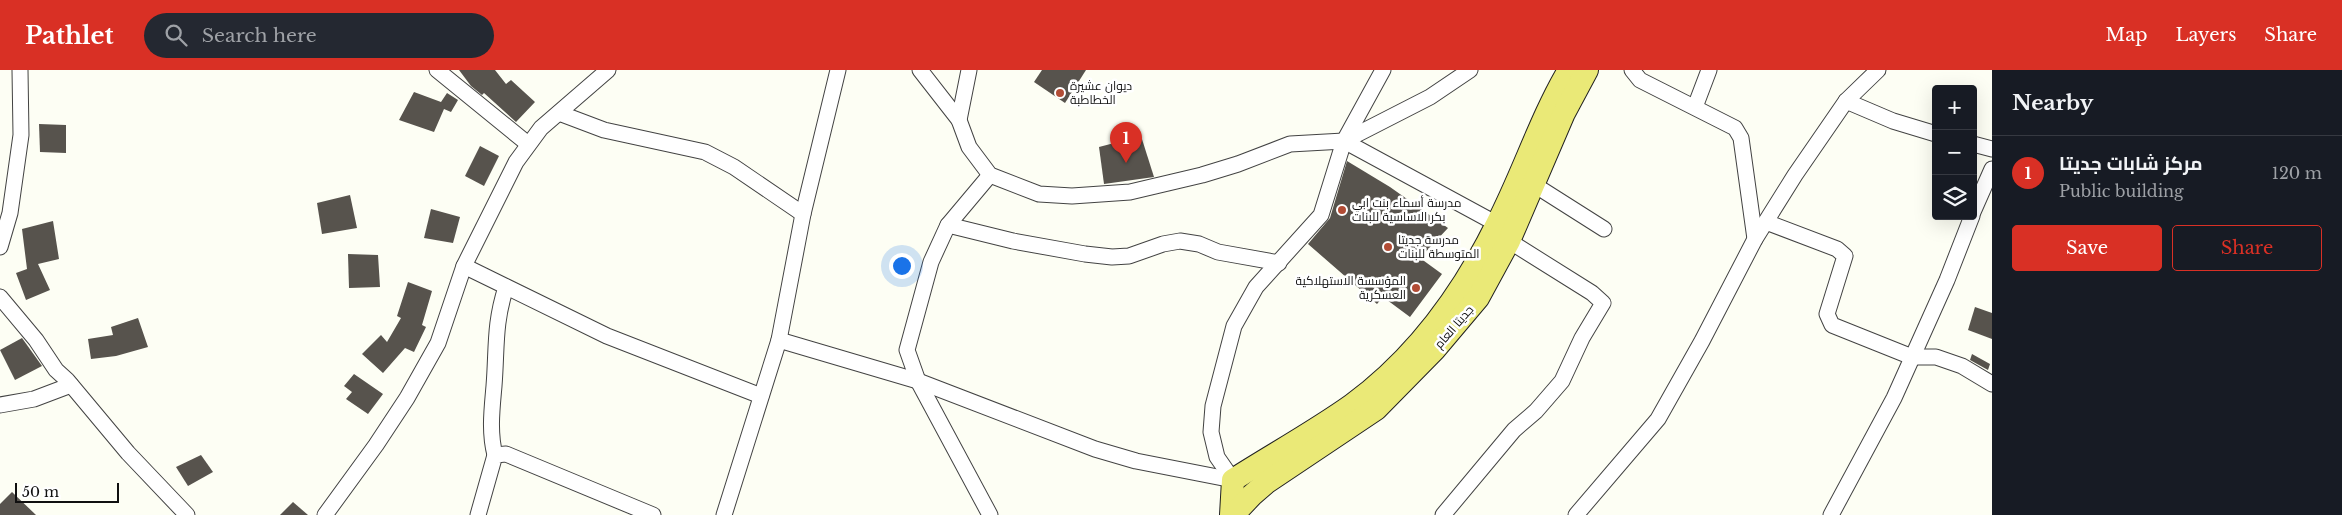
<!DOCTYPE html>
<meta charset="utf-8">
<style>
body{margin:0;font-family:"Libre Baskerville",Cairo,serif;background:#242831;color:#f1f3f6}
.controls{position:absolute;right:15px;top:15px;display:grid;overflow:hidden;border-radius:5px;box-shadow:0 5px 20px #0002}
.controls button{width:45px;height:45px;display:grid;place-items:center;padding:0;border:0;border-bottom:1px solid #363941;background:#171b24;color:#f1f3f6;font:25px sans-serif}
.scale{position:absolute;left:15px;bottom:12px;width:104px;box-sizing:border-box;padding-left:5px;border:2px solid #101010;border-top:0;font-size:14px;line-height:18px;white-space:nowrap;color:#101010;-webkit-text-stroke:4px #fff;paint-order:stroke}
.you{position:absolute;left:901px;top:195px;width:18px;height:18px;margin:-12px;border:4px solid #fff;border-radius:50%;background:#1a73e8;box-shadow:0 0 0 8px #1a73e833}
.badge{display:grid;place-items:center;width:32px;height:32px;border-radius:50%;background:#d93025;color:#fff;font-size:16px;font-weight:700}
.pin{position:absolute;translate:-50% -41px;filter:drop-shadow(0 1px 2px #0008)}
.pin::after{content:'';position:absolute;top:26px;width:18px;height:15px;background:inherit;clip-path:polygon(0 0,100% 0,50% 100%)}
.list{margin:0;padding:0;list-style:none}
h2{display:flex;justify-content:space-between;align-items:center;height:65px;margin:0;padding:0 20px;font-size:21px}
h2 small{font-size:16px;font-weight:400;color:#9ea1a6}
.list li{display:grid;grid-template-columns:32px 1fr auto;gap:15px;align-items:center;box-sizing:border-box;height:75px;padding:0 20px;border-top:1px solid #363941}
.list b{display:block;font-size:19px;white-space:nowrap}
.list p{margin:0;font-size:16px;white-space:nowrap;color:#9ea1a6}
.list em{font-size:16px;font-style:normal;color:#9ea1a6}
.actions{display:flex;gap:10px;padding:15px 20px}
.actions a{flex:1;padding:11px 0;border:1px solid #d93025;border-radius:5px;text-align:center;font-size:18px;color:#d93025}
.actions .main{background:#d93025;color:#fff}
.icon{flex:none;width:28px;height:28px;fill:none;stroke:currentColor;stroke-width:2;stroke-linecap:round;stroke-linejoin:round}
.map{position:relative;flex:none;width:1992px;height:445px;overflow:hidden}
header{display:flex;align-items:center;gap:30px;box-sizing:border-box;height:70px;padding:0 25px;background:#d93025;color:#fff}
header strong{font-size:24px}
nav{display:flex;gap:28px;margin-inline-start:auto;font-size:18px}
.search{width:350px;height:45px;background:#242831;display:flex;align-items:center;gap:12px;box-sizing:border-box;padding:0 18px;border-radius:28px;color:#9ea1a6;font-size:19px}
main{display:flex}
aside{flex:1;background:#171b24}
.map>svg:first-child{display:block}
.building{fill:#57534d}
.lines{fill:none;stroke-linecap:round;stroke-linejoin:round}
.minor-casing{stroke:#434343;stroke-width:17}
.primary-casing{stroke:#212121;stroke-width:24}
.minor{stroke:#fff;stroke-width:15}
.primary{stroke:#eae977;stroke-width:22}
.poi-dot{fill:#b24c35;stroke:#fff;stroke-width:2}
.labels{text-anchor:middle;stroke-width:5;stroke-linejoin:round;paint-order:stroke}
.poi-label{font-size:12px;fill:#101010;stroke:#fff;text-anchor:start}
.street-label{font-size:12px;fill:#101010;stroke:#fff}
</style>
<header>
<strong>Pathlet</strong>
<div class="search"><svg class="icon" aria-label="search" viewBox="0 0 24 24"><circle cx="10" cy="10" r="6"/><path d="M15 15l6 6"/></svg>Search here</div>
<nav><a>Map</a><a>Layers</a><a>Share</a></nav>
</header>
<main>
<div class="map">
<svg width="1992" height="445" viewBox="0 0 1992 445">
<rect width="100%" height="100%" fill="#fdfef4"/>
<g class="building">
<path d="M459,0H495L506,14L511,10L535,32L516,52L484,23L482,25L471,16Z"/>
<path d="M1042,0H1086L1065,33L1034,12Z"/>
<path d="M414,22L441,32L447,23L458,30L451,42L444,39L434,62L399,50Z"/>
<path d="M39,54L66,55V83L40,82Z"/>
<path d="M1141,66L1154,107L1104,114L1099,77Z"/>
<path d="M480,76L499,86L484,116L465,106Z"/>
<path d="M1347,91L1390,117L1448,158L1420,188L1442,204L1410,247L1383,227L1377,234L1308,174L1330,148Z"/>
<path d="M350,125L357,158L322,164L317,133Z"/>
<path d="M431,139L460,147L453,173L424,168Z"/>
<path d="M53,151L59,189L38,194L50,220L26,230L16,203L27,199L22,159Z"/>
<path d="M348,184L378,185L380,217L349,218Z"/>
<path d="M408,212L432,221L422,255L426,257L414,282L405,278L383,303L362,284L381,265L387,272L401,248L397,246Z"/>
<path d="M1975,237L1992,243V269L1968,260Z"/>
<path d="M138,248L148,277L116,286L91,289L88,269L113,265L111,257Z"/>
<path d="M22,268L42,296L15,310L0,280Z"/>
<path d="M1972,284L1990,294L1988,300L1970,290Z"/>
<path d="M354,304L383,324L368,344L346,329L352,322L344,316Z"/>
<path d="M201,385L213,402L188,416L176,397Z"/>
<path d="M12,422L36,445H0V434Z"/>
<path d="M293,432L308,445H280Z"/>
</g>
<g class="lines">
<g class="minor-casing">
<g id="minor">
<path d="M437,0L528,74"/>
<path d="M920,0L959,50L969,77L990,105L1039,124L1072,126L1130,122L1202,105L1238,94L1290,74L1344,71L1430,27L1470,0"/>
<path d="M1632,0L1640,10L1735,58L1741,68L1755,169"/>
<path d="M1846,31L1893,51L1936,64"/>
<path d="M1695,37L1709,0"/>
<path d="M559,43L604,60L705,82L734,97L803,144"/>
<path d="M959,50L969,0"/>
<path d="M1344,71L1497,154"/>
<path d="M1973,74L1992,79"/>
<path d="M990,105L948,155L931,192L907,280L918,311L990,445"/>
<path d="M1533,114L1604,159"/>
<path d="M1973,142L1992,99"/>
<path d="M1766,152L1837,179L1845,186L1827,244L1832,255L1912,287H1936L1962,296L1992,314"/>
<path d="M948,155L1013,171L1085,184L1112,187L1129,186L1163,174L1180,171L1199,174L1218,182L1279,193"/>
<path d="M0,177L10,143L21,65L20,0"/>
<path d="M464,196L607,266L761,326"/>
<path d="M0,227L36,270L56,300L67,310L128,383L187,445"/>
<path d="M779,270L918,311L1095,379L1136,391L1233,410"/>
<path d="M0,335L34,329L71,315"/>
<path d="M495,385C489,362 492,339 494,316C497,278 494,254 506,217"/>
<path d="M1233,410L1217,387L1211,362L1213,336L1234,256L1256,217L1321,145L1344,71L1383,0"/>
<path d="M325,445L376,375L407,328L438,273L464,196L516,92L541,58L608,0"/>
<path d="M478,445L495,385L506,384L653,445"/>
<path d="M724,445L779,270L803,144L838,0"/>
<path d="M1443,445L1514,360L1536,341L1562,311L1582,268L1603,233L1592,223L1509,171"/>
<path d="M1576,445L1658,349L1702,271L1755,169L1795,105L1846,31L1878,0"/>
<path d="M1831,445L1894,328L1947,210L1972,146"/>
</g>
</g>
<g class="primary-casing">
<g id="primary">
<path d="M1231,445L1233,410C1272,385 1314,362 1352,335C1416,288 1462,225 1497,154C1523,104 1540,49 1569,0"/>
<path d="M1233,445L1252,425L1267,412L1376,339L1435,279L1478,228L1509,171L1564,43L1587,0"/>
</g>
</g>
<use href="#minor" class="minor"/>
<use href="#primary" class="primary"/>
</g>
<g class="poi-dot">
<circle cx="1060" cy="23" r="5"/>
<circle cx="1342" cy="140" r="5"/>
<circle cx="1388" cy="177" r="5"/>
<circle cx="1416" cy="218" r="5"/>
</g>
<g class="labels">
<g class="poi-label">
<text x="1070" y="20">ديوان عشيرة<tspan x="1070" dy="14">الخطاطبة</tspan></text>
<text x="1352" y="137">مدرسة أسماء بنت ابي<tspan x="1352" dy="14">بكر الاساسية للبنات</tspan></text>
<text x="1398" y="174">مدرسة جديتا<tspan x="1398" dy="14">المتوسطة للبنات</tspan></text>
<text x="1406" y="215" text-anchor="end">المؤسسة الاستهلاكية<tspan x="1406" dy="14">العسكرية</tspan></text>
</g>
<g class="street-label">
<text transform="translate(1454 257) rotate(-49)" y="4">جديتا العام</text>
</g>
</g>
</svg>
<div class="controls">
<button>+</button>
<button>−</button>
<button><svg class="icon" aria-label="layers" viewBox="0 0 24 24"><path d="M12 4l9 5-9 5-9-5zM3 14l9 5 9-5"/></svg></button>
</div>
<div class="scale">50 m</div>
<div class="you"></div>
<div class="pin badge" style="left:1126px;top:93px">1</div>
</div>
<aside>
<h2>Nearby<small></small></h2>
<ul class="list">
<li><span class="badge">1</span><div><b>مركز شابات جديتا</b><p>Public building</p></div><em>120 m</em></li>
</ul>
<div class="actions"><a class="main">Save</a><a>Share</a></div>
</aside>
</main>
